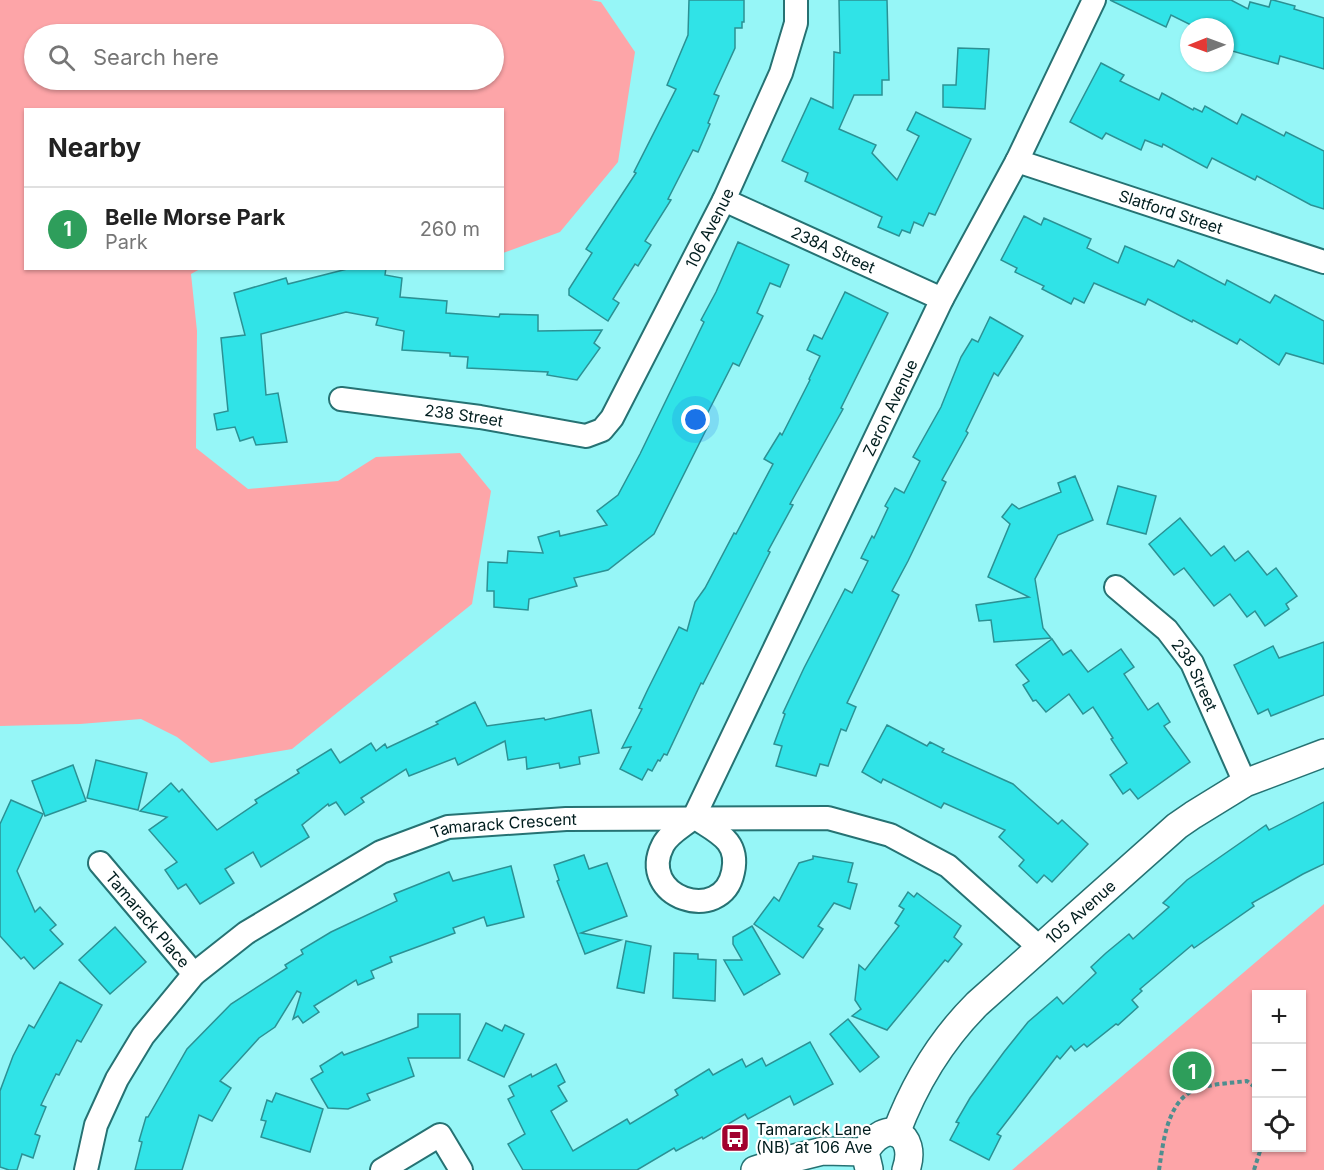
<!DOCTYPE html>
<meta charset="utf-8">
<style>
body{margin:0;font-family:Inter,sans-serif;background:#f6f6f6;color:#222}
.controls{position:absolute;right:18px;bottom:18px;display:grid;overflow:hidden;border-radius:0px;box-shadow:0 2px 4px #0004}
.controls button{width:54px;height:54px;display:grid;place-items:center;padding:0;border:0;border-bottom:2px solid #e0e0e0;background:#fff;color:#222;font:30px sans-serif}
.compass{position:absolute;left:1180px;top:18px;width:54px;height:54px;border-radius:50%;background:#fff;box-shadow:0 2px 4px #0004;rotate:269deg}
.you{position:absolute;left:696px;top:420px;width:21px;height:21px;margin:-15px;border:4px solid #fff;border-radius:50%;background:#1a73e8;box-shadow:0 0 0 9px #1a73e833}
.badge{display:grid;place-items:center;width:39px;height:39px;border-radius:50%;background:#a1012f;color:#fff;font-size:20px;font-weight:700}
.pin{position:absolute;translate:-50% -50%;border:3px solid #fff;box-shadow:0 2px 6px #0006}
.list{margin:0;padding:0;list-style:none}
h2{display:flex;justify-content:space-between;align-items:center;height:78px;margin:0;padding:0 24px;font-size:26px}
h2 small{font-size:20px;font-weight:400;color:#767676}
.list li{display:grid;grid-template-columns:39px 1fr auto;gap:18px;align-items:center;box-sizing:border-box;height:84px;padding:0 24px;border-top:2px solid #e0e0e0}
.list b{display:block;font-size:22px;white-space:nowrap}
.list p{margin:0;font-size:20px;white-space:nowrap;color:#767676}
.list em{font-size:20px;font-style:normal;color:#767676}
.icon{flex:none;width:33px;height:33px;fill:none;stroke:currentColor;stroke-width:2;stroke-linecap:round;stroke-linejoin:round}
.map{position:relative;flex:none;width:1324px;height:1170px;overflow:hidden}
.search{position:absolute;background:#fff;box-shadow:0 2px 4px #0004;left:24px;top:24px;width:480px;height:66px;display:flex;align-items:center;gap:15px;box-sizing:border-box;padding:0 21px;border-radius:33px;color:#767676;font-size:22px}
.panel{position:absolute;background:#fff;box-shadow:0 2px 4px #0004;left:24px;top:108px;width:480px;height:162px;border-radius:0px}
.map>svg:first-child{display:block}
.green{fill:#fda5a8;fill-rule:evenodd}
.building{fill:#30e3e7;stroke:#2b9194;stroke-width:1.5}
.lines{fill:none;stroke-linecap:round;stroke-linejoin:round}
.minor-casing{stroke:#267273;stroke-width:26}
.tertiary-casing{stroke:#267273;stroke-width:30}
.path{stroke:#4e8e8f;stroke-width:4;stroke-dasharray:4.5 3;stroke-linecap:butt}
.minor{stroke:#fff;stroke-width:22}
.tertiary{stroke:#fff;stroke-width:27}
.labels{text-anchor:middle;stroke-width:4.5;stroke-linejoin:round;paint-order:stroke}
.street-label{font-size:16px;fill:#001d1e;stroke:#fff}
.poi-label{font-size:16px;fill:#001d1e;stroke:#fff;text-anchor:start}
</style>
<div class="map">
<svg width="1324" height="1170" viewBox="0 0 1324 1170">
<rect width="100%" height="100%" fill="#96f6f7"/>
<g class="green">
<path d="M0,0H591L601,2L635,52L618,162L560,232L503,253L502,110H26V268L200,269L191,274L197,331L196,448L248,489L338,481L376,457L460,453L491,491L472,604L292,749L211,763L177,737L141,719L80,724L0,726ZM494,34V80H34V34Z"/>
<path d="M1324,904V1170H1012ZM1256,994H1302V1148H1256Z"/>
</g>
<g class="building">
<path d="M689,0H744V22H742V28H735V48L714,94L719,96L708,123L710,124L698,152L693,150L668,199L671,200L645,241L651,245L638,266L635,264L613,299L619,303L608,321L569,295V289L592,253L586,249L636,173L634,172L676,89L667,85L688,35Z"/>
<path d="M839,0H887L889,80H882V95H854L839,129L876,145L872,153L897,180L919,136L907,130L916,112L971,139L935,215L929,213L923,226L914,222L910,233L902,230L899,236L878,227L882,217L805,181L808,173L782,161L811,98L833,108L834,52L840,53Z"/>
<path d="M1110,0H1231L1248,9L1250,2L1269,7L1271,0H1273L1295,6L1294,9L1324,18V69L1280,56L1278,64L1225,49V27H1195L1171,15L1166,27Z"/>
<path d="M958,48L989,49L985,109L943,107V85H956Z"/>
<path d="M1101,63L1124,75L1120,81L1159,100L1162,93L1193,110L1194,108L1202,112L1205,106L1237,124L1242,114L1284,136L1286,132L1324,151V209L1311,205L1257,176L1255,180L1212,158L1207,168L1163,144L1162,147L1145,140L1141,150L1106,133L1102,139L1070,122Z"/>
<path d="M1024,216L1041,225L1044,218L1091,239L1087,248L1118,263L1125,246L1174,267L1178,260L1225,285L1227,280L1270,303L1275,295L1324,321V364L1286,353L1279,365L1240,339L1237,344L1193,320L1192,322L1148,299L1145,305L1094,283L1084,303L1074,298L1071,304L1042,289L1044,286L1015,272L1017,268L1001,260Z"/>
<path d="M738,242L789,265L780,287L770,283L757,313L763,316L739,366L733,363L702,424L708,426L654,534L608,570L574,578L577,586L529,599L528,610L494,607V591H487L488,562L507,563L508,551L543,553L538,537L559,531L560,536L607,525L597,511L618,495L640,454L704,322L701,320L716,292Z"/>
<path d="M351,268H386L385,275L402,278L400,297L447,301L446,313L499,317L500,314L538,315V331L602,330L594,343L600,348L577,380L547,375L548,372L467,368L468,357L450,356V353L402,350L404,331L376,325L378,318L346,312L261,334L266,395L278,393L287,442L256,445L253,437L240,441L235,427L217,430L214,414L228,411L221,338L245,335L234,293L286,278L288,284Z"/>
<path d="M845,292L888,313L841,408L843,409L790,504L793,505L768,551L770,552L703,684L701,683L667,755L664,754L660,761L658,760L652,771L648,769L642,780L620,769L631,747L622,748L642,709L639,708L648,689L679,627L687,631L695,602L705,588L734,533L736,534L773,464L764,459L780,433L782,435L810,380L809,379L820,356L807,350L814,335L822,339Z"/>
<path d="M990,317L1023,336L998,376L994,373L966,431L968,433L942,480L946,482L908,561L892,591L899,595L847,703L856,707L846,731L841,729L828,766L820,764L816,776L776,766L782,746L774,744L785,714L783,713L804,668L845,589L852,593L868,561L861,558L872,536L874,538L888,508L885,506L895,488L904,493L920,461L913,457L941,407L961,357L972,339L978,342Z"/>
<path d="M1075,476L1093,520L1058,535L1035,579L1043,628L1051,638L994,642L991,620L979,621L976,605L1029,597L988,577L1010,524L1002,517L1012,504L1019,509L1061,492L1058,483Z"/>
<path d="M1118,486L1156,496L1146,534L1107,524Z"/>
<path d="M1180,518L1211,556L1224,546L1235,561L1248,551L1267,575L1276,568L1297,596L1286,604L1289,609L1265,626L1255,611L1247,617L1230,594L1214,606L1184,568L1174,575L1149,544Z"/>
<path d="M1052,639L1063,655L1071,650L1088,672L1121,649L1134,667L1124,674L1148,710L1158,703L1170,722L1164,726L1190,762L1138,799L1130,789L1123,794L1110,775L1127,763L1111,739L1113,738L1093,707L1083,714L1069,694L1046,712L1036,700L1033,701L1023,685L1029,681L1016,665Z"/>
<path d="M1324,642V695L1271,716L1268,709L1258,714L1234,665L1273,646L1279,658Z"/>
<path d="M475,702L487,726L544,718L545,720L591,710L599,753L579,757L580,764L560,768L559,763L527,769L526,757L508,760L505,741L458,765L455,758L409,776L406,769L361,798L364,802L345,815L336,802L329,806L328,804L302,825L309,837L261,867L253,852L225,869L234,883L200,904L186,884L178,889L165,870L177,862L149,830L167,817L140,811L171,783L179,792L182,789L217,830L257,803L255,800L299,773L297,770L331,749L340,763L371,743L376,751L385,744L387,748L438,724L436,722Z"/>
<path d="M887,725L927,746L930,742L944,749L942,752L1013,784L1058,824L1062,820L1088,844L1052,882L1044,875L1037,883L1019,866L1024,860L999,837L1005,830L944,803L941,808L883,779L881,783L862,772Z"/>
<path d="M96,760L147,773L138,810L87,798Z"/>
<path d="M73,765L86,801L45,816L32,781Z"/>
<path d="M11,800L43,814L17,871L35,912L40,907L56,925L50,930L63,944L34,969L24,957L21,959L0,936V824Z"/>
<path d="M1324,802V864L1303,874L1252,903L1254,906L1194,948L1192,945L1140,989L1142,991L1132,1000L1138,1007L1118,1025L1116,1024L1087,1047L1084,1044L1075,1051L1071,1046L1060,1059L1057,1056L997,1134L1001,1136L989,1160L950,1140L959,1123L956,1122L970,1098L1004,1052L1028,1022L1057,997L1063,1004L1096,973L1091,967L1106,953L1129,934L1133,939L1169,907L1163,903L1187,880L1266,825L1269,830Z"/>
<path d="M584,855L589,869L607,863L627,916L581,933L621,940L585,954L557,881L559,880L554,865Z"/>
<path d="M813,856L853,863L848,882L857,884L850,909L834,903L818,926L823,929L803,958L754,924L774,897L779,901L799,863L813,859Z"/>
<path d="M511,866L524,917L487,926L484,917L453,928L455,933L390,957L392,962L371,971L374,978L358,985L356,980L314,1006L319,1012L303,1023L298,1016L293,1019L301,993L297,991L275,1027L259,1038L220,1081L231,1088L212,1121L199,1115L182,1170H135L142,1142L139,1141L146,1117H148L187,1049L231,1004L287,968L285,965L303,954L301,950L331,932L397,901L394,894L449,872L453,881Z"/>
<path d="M908,892L914,897L917,893L961,926L954,937L962,944L948,962L945,960L887,1030L852,1016L861,1009L855,1000L859,965L865,970L899,926L895,923L904,909L899,906Z"/>
<path d="M752,926L780,974L744,995L724,960H742L733,944V937Z"/>
<path d="M115,927L146,962L110,994L79,960Z"/>
<path d="M626,941L651,946L644,993L617,988Z"/>
<path d="M674,953L698,954V959L716,960L715,1001L673,998Z"/>
<path d="M60,982L102,1005L81,1042L77,1040L59,1075L56,1074L41,1105L46,1107L35,1134L40,1136L33,1158L22,1154L17,1170H9L0,1167V1091L13,1056L29,1025L34,1028Z"/>
<path d="M418,1014H460V1058H408L414,1076L367,1094L370,1100L348,1109L328,1108L311,1079L323,1072L320,1066L342,1052L344,1055L418,1027Z"/>
<path d="M848,1019L879,1057L860,1072L830,1034Z"/>
<path d="M486,1023L502,1031L505,1025L524,1034L504,1077L468,1060Z"/>
<path d="M810,1042L833,1084L794,1105L790,1096L748,1119L745,1114L703,1139L702,1137L676,1151L674,1148L637,1170H523L508,1144L525,1134L508,1099L514,1096L509,1086L531,1074L532,1077L556,1064L565,1082L558,1086L567,1101L551,1111L573,1151L627,1119L630,1124L678,1095L675,1090L709,1069L713,1075L742,1059L746,1067L762,1058L766,1066Z"/>
<path d="M276,1093L323,1109L310,1152L261,1137L266,1121L261,1120L267,1100L272,1102Z"/>
</g>
<g class="lines">
<g class="minor-casing">
<g id="minor">
<path id="s1" d="M1017,161L1324,262"/>
<path id="s2" d="M724,200L942,299"/>
<path id="s3" d="M341,399L480,417L586,436L602,430L612,418L724,200L781,73L796,23V0"/>
<path id="s4" d="M1116,587L1167,630L1192,663L1245,783"/>
<path id="s5" d="M694,817L942,299L1017,161L1094,0"/>
<path d="M694,817C716,832 740,840 733,872C722,926 636,897 663,845C669,833 684,826 694,817Z"/>
<path id="s6" d="M100,863L194,974"/>
<path id="s7" d="M86,1170L96,1125L117,1079L143,1036L194,974L246,933L381,852L448,827L566,819L828,818L890,835L948,866L1040,948"/>
<path d="M382,1170L440,1135L461,1170"/>
</g>
</g>
<g class="tertiary-casing">
<g id="tertiary">
<path id="s8" d="M896,1133C914,1085 941,1040 977,1004L1177,826L1193,815L1245,783L1324,753"/>
<path d="M869,1169L865,1152C885,1116 919,1133 906,1170"/>
<path d="M755,1170L786,1160L823,1151L865,1152"/>
</g>
</g>
<g class="path">
<path d="M1159,1170C1163,1145 1166,1105 1192,1091C1205,1084 1232,1083 1247,1081L1256,1088"/>
<path d="M1254,1170L1261,1148"/>
</g>
<use href="#minor" class="minor"/>
<use href="#tertiary" class="tertiary"/>
</g>
<defs>
<g id="bus-square" transform="scale(1.5)"><rect x="-9" y="-9" width="18" height="18" rx="4" fill="#a1012f" stroke="#fff"/><path d="M-5-6H5V4H4V6H2V4H-2V6H-4V4H-5ZM-3.5-4V0h7V-4ZM-3.5 1.2v1.5H-2V1.2ZM2 1.2v1.5H3.5V1.2Z" fill="#fff"/></g>
</defs>
<g fill-rule="evenodd">
<use href="#bus-square" x="735" y="1138"/>
</g>
<g class="labels">
<g class="street-label">
<text dy="6" stroke="none"><textPath href="#s1" startOffset="162">Slatford Street</textPath></text>
<text dy="6" stroke="none"><textPath href="#s3" startOffset="494">106 Avenue</textPath></text>
<text dy="6" stroke="none"><textPath href="#s2" startOffset="120">238A Street</textPath></text>
<text dy="6" stroke="none"><textPath href="#s5" startOffset="454">Zeron Avenue</textPath></text>
<text dy="6" stroke="none"><textPath href="#s3" startOffset="124">238 Street</textPath></text>
<text dy="6" stroke="none"><textPath href="#s4" startOffset="120">238 Street</textPath></text>
<text dy="6" stroke="none"><textPath href="#s7" startOffset="578">Tamarack Crescent</textPath></text>
<text dy="6" stroke="none"><textPath href="#s8" startOffset="292">105 Avenue</textPath></text>
<text dy="6" stroke="none"><textPath href="#s6" startOffset="74">Tamarack Place</textPath></text>
</g>
<g class="poi-label">
<text x="756" y="1135">Tamarack Lane<tspan x="756" dy="18">(NB) at 106 Ave</tspan></text>
</g>
</g>
</svg>
<div class="controls">
<button>+</button>
<button>−</button>
<button><svg class="icon" aria-label="locate" viewBox="0 0 24 24"><circle cx="12" cy="12" r="6"/><path d="M12 2v4M12 18v4M2 12h4M18 12h4"/></svg></button>
</div>
<svg class="compass" viewBox="-18 -18 36 36"><path d="M0-13l5 13h-10z" fill="#e53935"/><path d="M0 13l5-13h-10z" fill="#767676"/></svg>
<div class="you"></div>
<div class="pin badge" style="left:1192px;top:1071px;background:#2e9e5b">1</div>
<div class="search"><svg class="icon" aria-label="search" viewBox="0 0 24 24"><circle cx="10" cy="10" r="6"/><path d="M15 15l6 6"/></svg>Search here</div>
<section class="panel">
<h2>Nearby<small></small></h2>
<ul class="list">
<li><span class="badge" style="background:#2e9e5b">1</span><div><b>Belle Morse Park</b><p>Park</p></div><em>260 m</em></li>
</ul>
</section>
</div>
